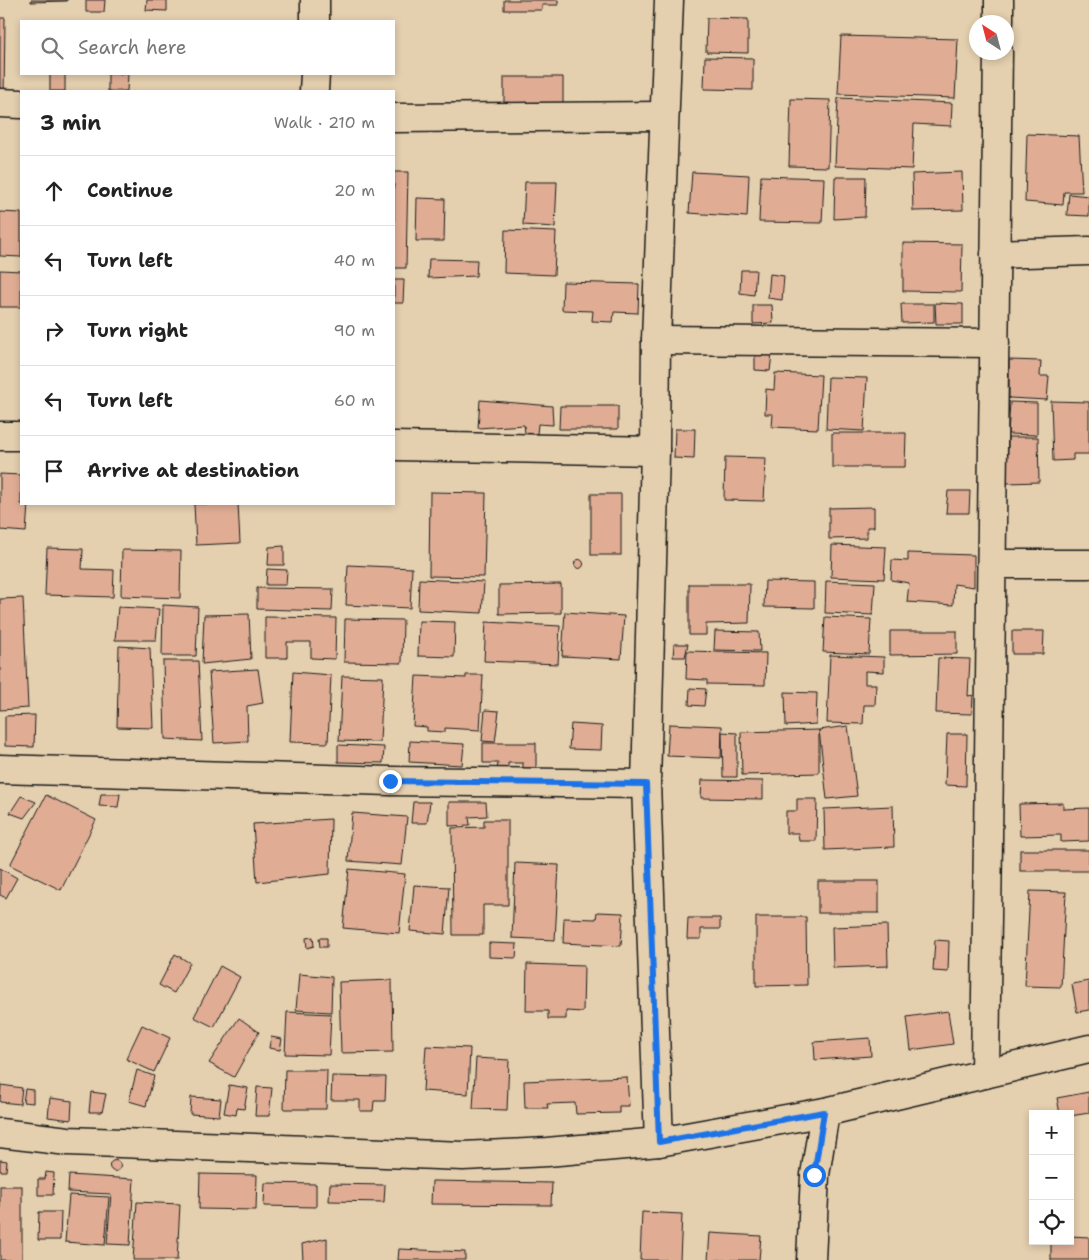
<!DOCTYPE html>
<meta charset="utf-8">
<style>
body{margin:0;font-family:"Shantell Sans",sans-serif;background:#f6f6f6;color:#222}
.controls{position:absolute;right:15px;bottom:15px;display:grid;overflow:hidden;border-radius:0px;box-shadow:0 2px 8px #0003}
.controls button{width:45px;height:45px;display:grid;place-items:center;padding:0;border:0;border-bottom:1px solid #e0e0e0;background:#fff;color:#222;font:25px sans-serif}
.compass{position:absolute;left:969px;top:15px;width:45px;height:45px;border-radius:50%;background:#fff;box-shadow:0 2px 8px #0003;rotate:324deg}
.stop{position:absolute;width:15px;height:15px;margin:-11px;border:4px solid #1a73e8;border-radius:50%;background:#fff}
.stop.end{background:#1a73e8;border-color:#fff;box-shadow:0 1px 5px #0008}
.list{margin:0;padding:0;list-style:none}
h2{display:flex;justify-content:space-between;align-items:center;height:65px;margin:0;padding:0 20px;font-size:21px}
h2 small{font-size:16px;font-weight:400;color:#767676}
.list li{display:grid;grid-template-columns:32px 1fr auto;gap:15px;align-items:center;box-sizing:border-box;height:70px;padding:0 20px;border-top:1px solid #e0e0e0}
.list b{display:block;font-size:19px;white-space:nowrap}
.list em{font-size:16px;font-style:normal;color:#767676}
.icon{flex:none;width:28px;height:28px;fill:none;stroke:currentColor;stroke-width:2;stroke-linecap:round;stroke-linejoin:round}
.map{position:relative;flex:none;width:1089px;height:1260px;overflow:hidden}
.search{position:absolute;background:#fff;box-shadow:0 2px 8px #0003;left:20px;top:20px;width:375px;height:55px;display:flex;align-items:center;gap:12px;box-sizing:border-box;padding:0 18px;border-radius:0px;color:#767676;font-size:19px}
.panel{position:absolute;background:#fff;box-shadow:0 2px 8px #0003;left:20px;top:90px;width:375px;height:415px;border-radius:0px}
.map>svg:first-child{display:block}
.building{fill:#e0ad94;stroke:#1c1c1c}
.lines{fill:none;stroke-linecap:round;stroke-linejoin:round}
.street-casing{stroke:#1c1c1c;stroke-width:31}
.secondary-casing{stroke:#1c1c1c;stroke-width:31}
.street{stroke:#e4cfae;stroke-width:28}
.secondary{stroke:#e4cfae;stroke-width:28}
.route{stroke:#1a73e8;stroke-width:6}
</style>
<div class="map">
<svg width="1089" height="1260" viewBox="0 0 1089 1260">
<rect width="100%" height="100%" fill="#e4cfae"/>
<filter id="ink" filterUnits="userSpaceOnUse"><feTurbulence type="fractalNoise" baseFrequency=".02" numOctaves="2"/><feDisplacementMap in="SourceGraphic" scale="10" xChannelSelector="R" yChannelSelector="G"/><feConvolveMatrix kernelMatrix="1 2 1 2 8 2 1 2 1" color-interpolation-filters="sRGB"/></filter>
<g filter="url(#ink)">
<g class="building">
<path d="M31,0H67V1L31,2Z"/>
<path d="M86,0H105L104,12H86Z"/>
<path d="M147,0H167V11L146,10Z"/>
<path d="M504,0H558V5H542V10H504Z"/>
<path d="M0,18H5L4,98L0,97Z"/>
<path d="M707,18L748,19V53L706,52Z"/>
<path d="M841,36L958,39L955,98L838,94Z"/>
<path d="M705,57L753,58V90L704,89Z"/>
<rect x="50" y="74" width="15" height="17"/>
<path d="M108,74H128L127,91H108Z"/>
<path d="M504,77H563V105L504,106Z"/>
<path d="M838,98L952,103L951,126L914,124L912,169L835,166Z"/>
<path d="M791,99L830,100L828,167L789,166Z"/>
<path d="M1027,134L1079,136L1082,192H1064L1063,205L1025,202Z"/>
<path d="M394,172H408L406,268H394Z"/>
<path d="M692,172L749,175L747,217L689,213Z"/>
<path d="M962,172L963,210L913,211L912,174Z"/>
<path d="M761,176L824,178L822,223L759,222Z"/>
<path d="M835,177H866L865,217L834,219Z"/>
<path d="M525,182H557L555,227L523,225Z"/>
<path d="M1069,194L1089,196V216L1067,215Z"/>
<path d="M417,198L445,199L444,241H416Z"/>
<path d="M0,212L21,213V257L0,256Z"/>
<path d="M505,230L556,232L554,275L504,273Z"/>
<path d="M903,243L962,244L961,292L903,291Z"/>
<path d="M429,259L477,260L476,276L428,278Z"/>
<path d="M0,270L21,271V307H0Z"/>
<path d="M741,270H756L754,295L740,293Z"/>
<path d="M770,274L784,276L782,300L768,298Z"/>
<path d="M394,280H404L403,303H394Z"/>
<path d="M563,282L639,284L638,313L614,312L613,322L592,321L593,311L562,310Z"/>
<path d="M935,303L963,304V324H936Z"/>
<path d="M901,304H934V322L902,323Z"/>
<path d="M753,305H772L773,323L753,324Z"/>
<path d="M755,353L772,354L770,371L755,370Z"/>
<path d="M1009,360L1041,361L1040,376H1049L1047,400L1009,398Z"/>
<path d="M775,373L821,375L818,429L772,427L773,414H765L766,389L774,390Z"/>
<path d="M828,377L867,378L864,431L826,429Z"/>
<path d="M480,400L552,406L553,425L538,424L537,434L525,433L524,425L478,428Z"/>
<path d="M1051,401L1089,402V454H1073V460L1053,461Z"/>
<path d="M1010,402L1037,403V435L1008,434Z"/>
<path d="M560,406H618V429H559Z"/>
<path d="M675,429H695L694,459L674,458Z"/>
<path d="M832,433H906L905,467H832Z"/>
<path d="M1008,437H1038L1039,482L1007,483Z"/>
<path d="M725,457L766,458L764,501L724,500Z"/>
<path d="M0,474L21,475V504H28L26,532L0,530Z"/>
<path d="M948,491H970L969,513H946Z"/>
<path d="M430,492L486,493L484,577L429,576Z"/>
<rect x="591" y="494" width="30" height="61"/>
<path d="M194,504H238L240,543L196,545Z"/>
<path d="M874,507V527H867V538L829,539V508Z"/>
<path d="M832,545L886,547L884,579L831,577Z"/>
<path d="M284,546V565H268L269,547Z"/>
<path d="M47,548L83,549L82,569L114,570L113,597L45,595Z"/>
<path d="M122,550L181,551L180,598L121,596Z"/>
<path d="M908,553L974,555V587L954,584L953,605L907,602L909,583L891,580L892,560L908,561Z"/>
<circle cx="579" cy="564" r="4.5"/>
<path d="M348,565L412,568L410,608L346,605Z"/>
<path d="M267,569L287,570L286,585H266Z"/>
<path d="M419,579L484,582L482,613L418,610Z"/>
<path d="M765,581L814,582V608L764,607Z"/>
<path d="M826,581L875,583L873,615L825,613Z"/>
<path d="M561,584V613L499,614V585Z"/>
<path d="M689,584H750L749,623L706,624V635H689Z"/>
<path d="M257,588L333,589L332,611L257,609Z"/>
<path d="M23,598L28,708L0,710V599Z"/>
<path d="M163,605L198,607L196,656H162Z"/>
<path d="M118,607L159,609L156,640H115Z"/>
<path d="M565,612L624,616L621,659L562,656Z"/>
<path d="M249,614L251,659L202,664L204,615Z"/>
<path d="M265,617L336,618L335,659L311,658V642H287V658H265Z"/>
<path d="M825,617L871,619L869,654L823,652Z"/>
<path d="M345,619L403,620L402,663L344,662Z"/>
<path d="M419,621L455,622L454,657L418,656Z"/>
<path d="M486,622L560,626L558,664L484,661Z"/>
<path d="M715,631L759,632L760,651L714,650Z"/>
<path d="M890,631H957V654L890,655Z"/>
<path d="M1012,631H1044L1043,654H1012Z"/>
<path d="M674,644H688L685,657H673Z"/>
<path d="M119,646L150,648L153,728L117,727Z"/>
<path d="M687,651L766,653L765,685L707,684V680L686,679Z"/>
<path d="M830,655L884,657V672L865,671V684H876L875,705H864L863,724L827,723Z"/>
<path d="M938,658L970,659L968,696L973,695L972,714L936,713Z"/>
<path d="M163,661H198L202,741L165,739Z"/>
<path d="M258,669L263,703L247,706L248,741L214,743L209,672Z"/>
<path d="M293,672L331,675L328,743L290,742Z"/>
<path d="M466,675H483L480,730L445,728V732L427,731V727L413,726L416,676L466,678Z"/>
<path d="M342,676L383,677L380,742L339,741Z"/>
<path d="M690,688L706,689L704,706L689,705Z"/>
<path d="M785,692L817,693L816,724L786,726Z"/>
<path d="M485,710L499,711L495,742L482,741Z"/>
<path d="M35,715L34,747L5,746V716Z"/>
<path d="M571,724L602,726L601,750L569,749Z"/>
<path d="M669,724L722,726L721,758L667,756Z"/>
<path d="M848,726L857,796L827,799L819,730Z"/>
<path d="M819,730V773L742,775L741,732Z"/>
<path d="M722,732L737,733V777H723Z"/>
<path d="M947,734H967L966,786L945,785Z"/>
<path d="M410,741L464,744L462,765L409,762Z"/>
<path d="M483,743H536V769H523V763H508V770H497L498,763H483Z"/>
<path d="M338,745L384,747L383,763L338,762Z"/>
<path d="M702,780L763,781V799L701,798Z"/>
<path d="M101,794H120L118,807L99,806Z"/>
<path d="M46,795L96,820L61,890L10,865Z"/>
<path d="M21,796L36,802L24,818L10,813Z"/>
<path d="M797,799H817L816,841H799L798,833H786V811H797Z"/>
<path d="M413,802H430L427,823H411Z"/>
<path d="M449,802H486L487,816L469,817L470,825L449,826Z"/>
<path d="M1063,803V809L1089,808V841L1061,842V835L1020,836L1019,804Z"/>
<path d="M893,806L894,847L825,850L824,809Z"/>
<path d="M352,813L407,817L402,865L348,861Z"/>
<path d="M331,819L330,874L257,882L253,824Z"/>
<path d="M484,820H508V905H483V935H453L452,828L484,827Z"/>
<rect x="1020" y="850" width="69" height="21"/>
<path d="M515,863L559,865L555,940L512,938Z"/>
<path d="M0,868L17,878L6,898L0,895Z"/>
<path d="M349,869L405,874L399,933L343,928Z"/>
<rect x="818" y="881" width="61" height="32"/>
<path d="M414,885L449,887L445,934L410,931Z"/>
<path d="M1030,891L1066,892L1061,987L1025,986Z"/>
<path d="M597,912L623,913L621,946L563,943L564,918L596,919Z"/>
<path d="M756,917H806L807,985L756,986Z"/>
<path d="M688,918H720V929H701V939H687Z"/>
<path d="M887,925L888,966L833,968L832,927Z"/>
<path d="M313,937L314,946L307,948L306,938Z"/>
<path d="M319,938H327V947H320Z"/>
<path d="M935,940L949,941L948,972L933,971Z"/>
<path d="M489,943L517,944L516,958L489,957Z"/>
<path d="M175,954L190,963L174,993L159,985Z"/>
<path d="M527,964L584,966L583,1012L566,1011V1019H548V1011H526Z"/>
<path d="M220,966L240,977L214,1027L194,1017Z"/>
<path d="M299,974L332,977L331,1012L296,1010Z"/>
<path d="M392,980L393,1052L341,1053L339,982Z"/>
<path d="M1089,981V1010L1077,1012L1072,984Z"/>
<path d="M948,1011L953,1044L911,1050L907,1017Z"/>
<path d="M287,1012L331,1014L329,1055L285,1054Z"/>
<path d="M239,1018L259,1032L234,1077L209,1063Z"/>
<path d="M142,1025L170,1038L154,1072L126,1059Z"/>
<path d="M271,1037L282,1039L280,1050L269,1048Z"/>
<path d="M870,1038L871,1056L815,1060L814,1042Z"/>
<path d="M426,1046L470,1048L468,1094L423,1091Z"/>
<path d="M476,1058L509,1060L507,1110L473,1109Z"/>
<path d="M137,1070L154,1076L146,1106L129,1101Z"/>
<path d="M285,1070H327L326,1109H284Z"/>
<path d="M332,1076L386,1077L385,1101H374L373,1111H360V1100H331Z"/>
<path d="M627,1077L629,1106H619V1113L576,1114L575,1103L547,1104L548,1108H525L524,1081Z"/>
<path d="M1,1085L22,1088L20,1104L0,1102Z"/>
<path d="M229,1085L248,1088L244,1109L237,1108L236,1115L224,1113Z"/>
<path d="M257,1087L272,1088L269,1116H255Z"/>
<path d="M25,1089L33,1090V1103L23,1102Z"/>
<path d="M91,1092L106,1094L102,1112H89Z"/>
<path d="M1089,1092V1113L1070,1116V1114H1060L1057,1098Z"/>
<path d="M191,1097L221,1099L219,1116L190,1114Z"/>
<path d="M50,1098L72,1101L71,1120L48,1117Z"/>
<path d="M0,1160L7,1161L6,1171H0Z"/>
<circle cx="115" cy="1166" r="5.5"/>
<path d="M46,1172L54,1173L53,1195H38V1179H45Z"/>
<path d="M200,1174L257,1175L256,1210L199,1209Z"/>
<path d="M69,1175L134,1179L130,1245L107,1244L111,1194L68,1192Z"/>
<path d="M432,1181L552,1183L551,1205L431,1204Z"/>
<path d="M265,1183L316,1184V1207L264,1206Z"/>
<path d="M330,1184L385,1185L384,1202L329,1201Z"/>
<rect x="0" y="1186" width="22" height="74"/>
<path d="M69,1195L109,1197L105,1245L65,1242Z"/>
<path d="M137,1202L180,1204L177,1260H133Z"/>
<path d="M39,1212H61L60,1240H38Z"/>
<path d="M642,1212L682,1214L680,1260H640Z"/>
<path d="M710,1233L761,1236L759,1260H708Z"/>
<path d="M1070,1236L1089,1237V1260H1051V1241H1070Z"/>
<path d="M327,1238V1260H303L302,1244Z"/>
<path d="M399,1249L465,1252V1260H398Z"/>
</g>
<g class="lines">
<g class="street-casing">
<g id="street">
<path d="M315,21V0"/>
<path d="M999,22V0"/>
<path d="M314,91L315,74"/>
<path d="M0,103L21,104"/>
<path d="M394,118L664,116"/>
<path d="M995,254L1089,251"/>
<path d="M656,340L995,343"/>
<path d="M0,436H21"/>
<path d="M394,446L655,451"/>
<path d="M993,564H1089"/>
<path d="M0,769L390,781L646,784"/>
<path d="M985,1074L998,52"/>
<path d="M659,1142L646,784L655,451L656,340L669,0"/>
<path d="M811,1260L815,1175L825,1112"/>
</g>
</g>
<g class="secondary-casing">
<path id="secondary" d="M0,1133L68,1141L463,1156L547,1152L659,1142L825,1112L1089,1049"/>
</g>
<use href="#street" class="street"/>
<use href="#secondary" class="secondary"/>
</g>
</g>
<g class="lines" filter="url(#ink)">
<path class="route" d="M390,781L646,784L659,1142L824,1112L814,1175"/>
</g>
</svg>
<div class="controls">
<button>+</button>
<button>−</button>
<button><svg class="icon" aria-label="locate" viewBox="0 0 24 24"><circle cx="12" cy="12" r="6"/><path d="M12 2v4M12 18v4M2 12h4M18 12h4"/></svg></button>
</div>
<svg class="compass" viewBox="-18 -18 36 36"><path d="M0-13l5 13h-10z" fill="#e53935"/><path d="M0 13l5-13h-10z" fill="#767676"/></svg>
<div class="stop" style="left:814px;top:1175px"></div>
<div class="stop end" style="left:390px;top:781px"></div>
<div class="search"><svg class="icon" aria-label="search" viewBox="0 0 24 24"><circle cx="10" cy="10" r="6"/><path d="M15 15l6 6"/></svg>Search here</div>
<section class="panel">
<h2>3 min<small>Walk · 210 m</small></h2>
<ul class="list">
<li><svg class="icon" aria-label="ahead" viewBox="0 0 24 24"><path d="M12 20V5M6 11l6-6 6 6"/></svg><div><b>Continue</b></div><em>20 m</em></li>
<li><svg class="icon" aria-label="left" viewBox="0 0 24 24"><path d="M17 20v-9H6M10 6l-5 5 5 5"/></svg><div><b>Turn left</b></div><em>40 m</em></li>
<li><svg class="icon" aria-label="right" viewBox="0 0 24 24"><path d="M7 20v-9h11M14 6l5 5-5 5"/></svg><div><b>Turn right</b></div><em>90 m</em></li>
<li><svg class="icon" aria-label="left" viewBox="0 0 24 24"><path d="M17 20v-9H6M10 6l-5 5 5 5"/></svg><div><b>Turn left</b></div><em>60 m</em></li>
<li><svg class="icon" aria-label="arrive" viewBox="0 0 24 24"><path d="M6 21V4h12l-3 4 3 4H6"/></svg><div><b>Arrive at destination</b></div></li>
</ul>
</section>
</div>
